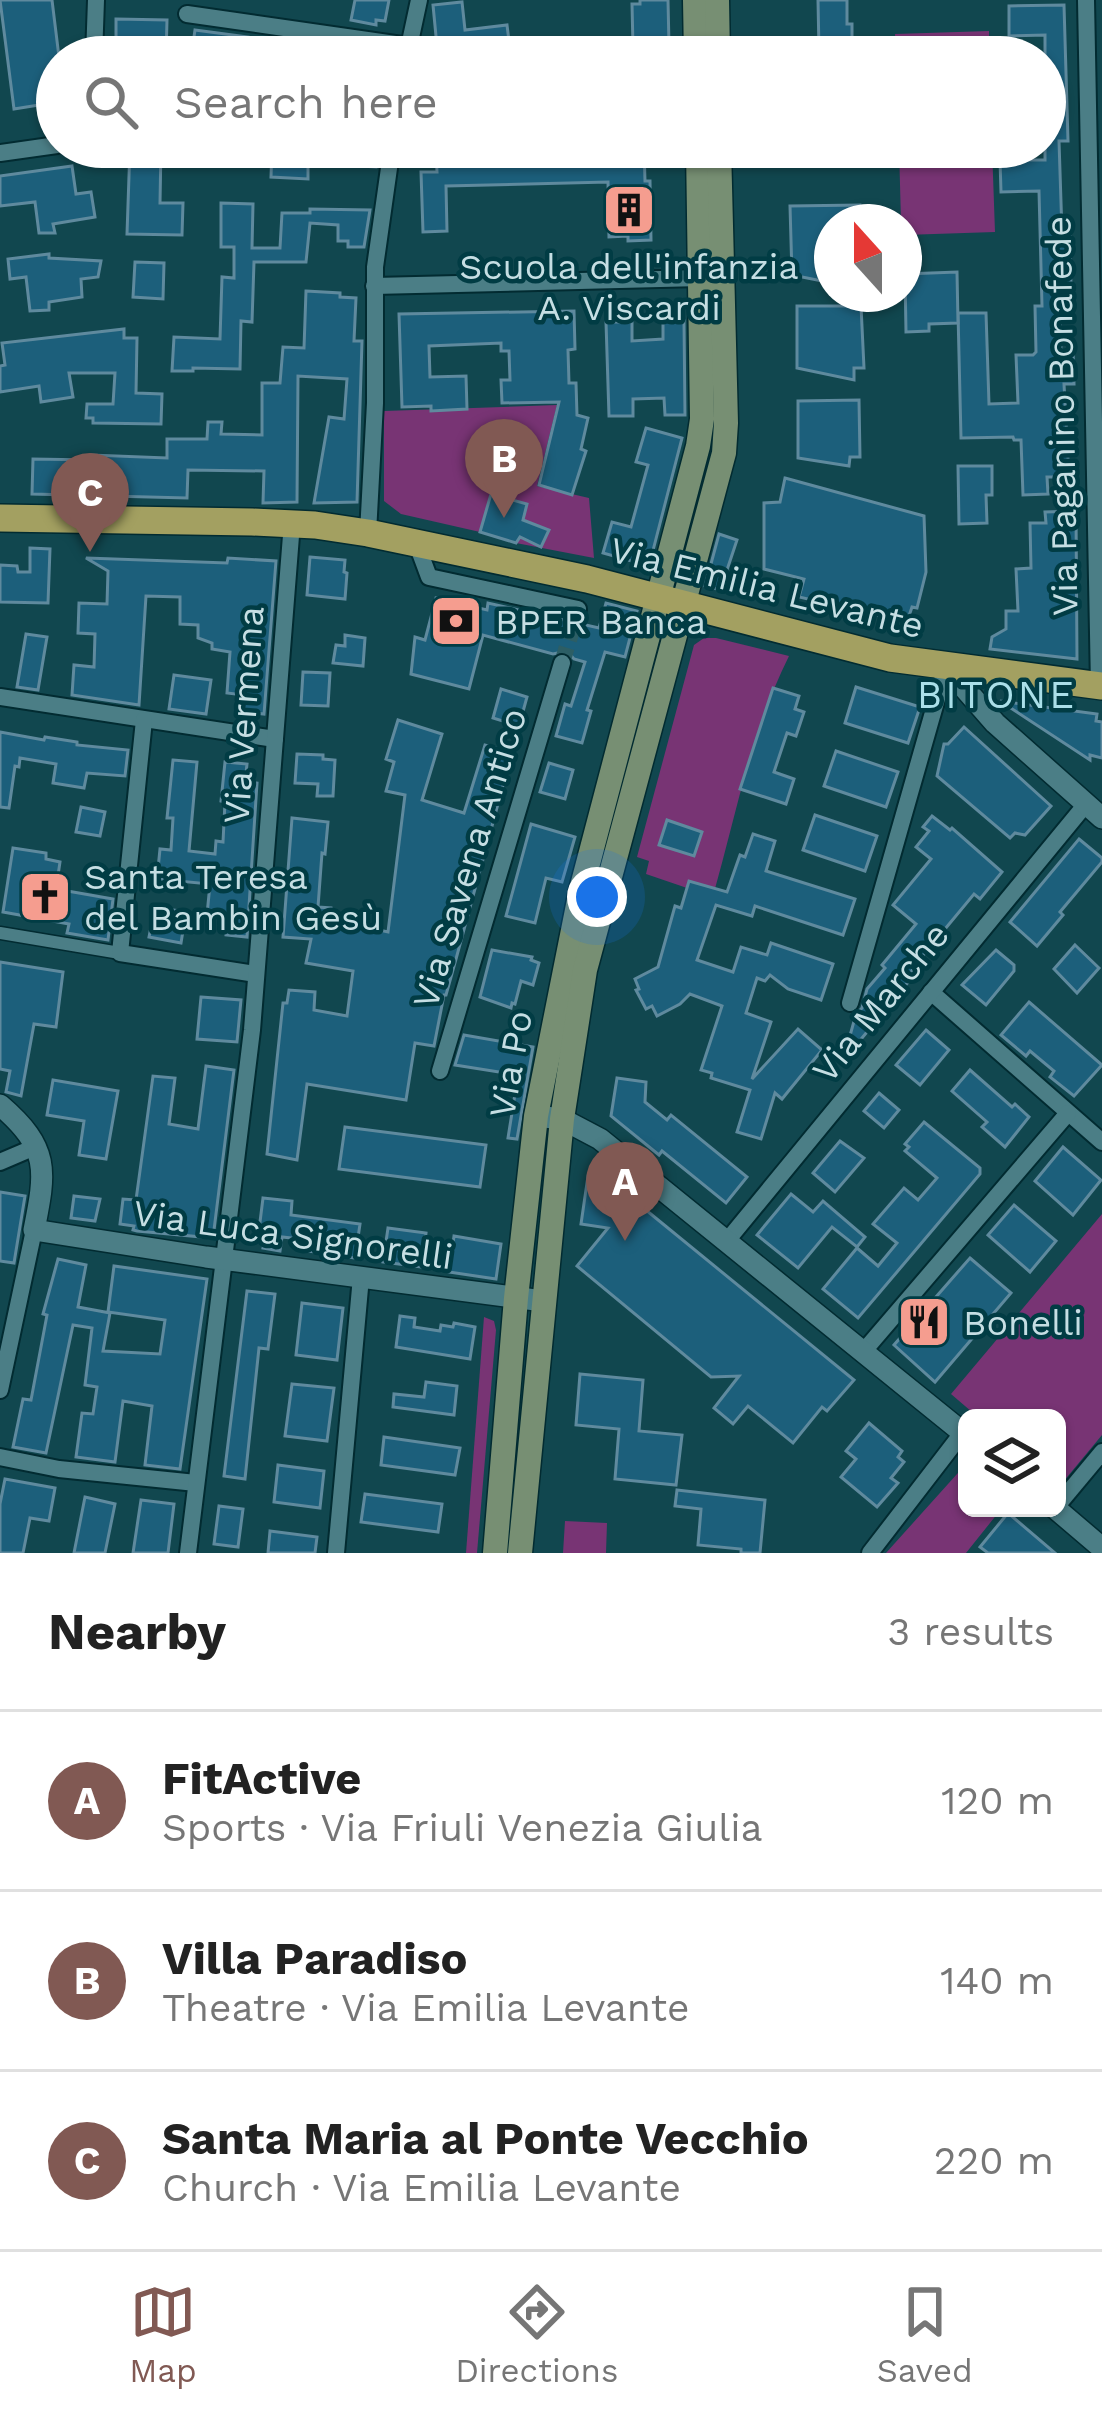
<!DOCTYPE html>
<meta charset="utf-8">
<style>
body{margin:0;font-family:"Work Sans",sans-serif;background:#f6f6f6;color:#222}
.controls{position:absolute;right:36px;bottom:36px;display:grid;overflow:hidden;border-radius:18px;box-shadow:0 3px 9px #0004}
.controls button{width:108px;height:108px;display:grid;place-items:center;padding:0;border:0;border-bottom:3px solid #e0e0e0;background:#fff;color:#222;font:60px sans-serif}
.compass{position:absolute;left:814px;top:204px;width:108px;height:108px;border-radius:50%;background:#fff;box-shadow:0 3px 9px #0004;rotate:339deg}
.you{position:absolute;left:597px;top:897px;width:42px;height:42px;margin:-30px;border:9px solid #fff;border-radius:50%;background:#1a73e8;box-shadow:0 0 0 18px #1a73e833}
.badge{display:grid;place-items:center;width:78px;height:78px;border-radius:50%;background:#815953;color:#fff;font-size:39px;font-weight:700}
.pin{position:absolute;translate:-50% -99px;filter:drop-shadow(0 3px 6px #0008)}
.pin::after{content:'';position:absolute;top:63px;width:42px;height:36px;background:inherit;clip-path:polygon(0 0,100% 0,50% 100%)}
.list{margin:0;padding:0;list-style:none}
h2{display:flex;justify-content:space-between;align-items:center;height:156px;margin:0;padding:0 48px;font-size:51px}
h2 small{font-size:39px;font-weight:400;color:#767676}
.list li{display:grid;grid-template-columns:78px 1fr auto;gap:36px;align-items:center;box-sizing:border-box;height:180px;padding:0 48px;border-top:3px solid #e0e0e0}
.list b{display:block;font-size:45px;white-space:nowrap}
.list p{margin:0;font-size:39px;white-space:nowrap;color:#767676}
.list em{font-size:39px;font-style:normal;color:#767676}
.icon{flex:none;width:66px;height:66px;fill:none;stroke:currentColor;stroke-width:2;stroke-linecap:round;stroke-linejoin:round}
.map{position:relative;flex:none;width:1102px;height:1553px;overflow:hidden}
.search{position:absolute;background:#fff;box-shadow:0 3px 9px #0004;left:36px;right:36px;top:36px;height:132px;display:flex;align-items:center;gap:30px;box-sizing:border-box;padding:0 42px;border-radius:66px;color:#767676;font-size:45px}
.sheet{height:696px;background:#fff}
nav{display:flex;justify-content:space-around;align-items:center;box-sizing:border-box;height:168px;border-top:3px solid #e0e0e0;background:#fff;font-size:33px;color:#767676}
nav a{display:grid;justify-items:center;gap:6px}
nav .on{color:#815953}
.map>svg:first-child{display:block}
.green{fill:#783474}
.building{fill:#1c5f7b;stroke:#5f8a9e;stroke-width:3}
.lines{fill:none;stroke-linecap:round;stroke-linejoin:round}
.minor-tunnel{stroke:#2c5e65;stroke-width:16;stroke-dasharray:16 8;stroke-linecap:butt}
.pedestrian-casing{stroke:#022b31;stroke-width:15}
.minor-casing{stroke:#022b31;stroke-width:20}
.tertiary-casing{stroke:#022b31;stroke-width:24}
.secondary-casing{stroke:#022b31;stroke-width:27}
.primary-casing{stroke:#022b31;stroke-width:30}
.pedestrian{stroke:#4b7e86;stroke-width:12}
.minor{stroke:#4b7e86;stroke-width:16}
.tertiary{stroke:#4b7e86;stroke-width:21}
.secondary{stroke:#778f73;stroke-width:24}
.primary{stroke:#a3a061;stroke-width:27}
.labels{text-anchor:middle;stroke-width:9;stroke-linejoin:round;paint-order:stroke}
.poi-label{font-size:36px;fill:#c5dee3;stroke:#013c44;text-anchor:start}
.street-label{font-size:36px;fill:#c5dee3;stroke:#013c44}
.neighbourhood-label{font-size:39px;letter-spacing:3px;fill:#aadfe9;stroke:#013c44}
</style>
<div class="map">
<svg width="1102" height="1553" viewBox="0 0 1102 1553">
<rect width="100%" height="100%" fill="#11474f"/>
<g class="green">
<path d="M989,31V57H896L895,34Z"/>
<path d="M899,147H992L995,232L904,235V222H901Z"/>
<path d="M557,405L537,486L589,498L594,558L516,543L527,505L492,495L480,532L401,514L384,501V411Z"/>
<path d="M704,638H716L789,656C751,732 736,815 713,896L700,884L689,881L687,888L646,874L649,861L637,857L694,645Z"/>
<path d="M1102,1214V1435L1058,1488L1057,1418H979L951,1394Z"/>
<path d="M484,1317L494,1321L496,1330L477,1553H466Z"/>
<path d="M966,1464L967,1508H1002L966,1553H886Z"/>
<path d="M565,1521L607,1523L606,1553H563Z"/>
</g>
<g class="building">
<path d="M0,0H52L59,57L57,97L38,99L39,105L14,109Z"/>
<path d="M355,0H389L385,21L376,20V25L351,20Z"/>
<path d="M640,0H668L669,46L633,47L632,4H640Z"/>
<path d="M818,0H847V24H852V57H823V51H819Z"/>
<path d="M462,2L465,30L507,25L511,57H438L433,5Z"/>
<path d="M1064,5L1068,141H1059L1062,233H1070L1071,288H1067L1068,322H1060L1061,351L1073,350L1074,384H1064L1069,477H1047L1048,494L1023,495L1021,440H1014L1013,437L961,438L958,313H986L989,404L1018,403L1016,355H1033L1036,352L1035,306H1042L1039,191L1001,192L1000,160H1045V35L1009,36V6Z"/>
<path d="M116,19L167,20L166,57H107V42H116Z"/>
<path d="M195,30L248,37L245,57H191Z"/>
<path d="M130,147H161L160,203H183L182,235L127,234Z"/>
<path d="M272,147H379L376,167L308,163V179L271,177Z"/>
<path d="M436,147H483L484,156L570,154V147H644L645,181H650L651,240L628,241V236L609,237L608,182L446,186L447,231L423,232L421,172H437Z"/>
<path d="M72,166L76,194L91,192L95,217L53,224L55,233H39L35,202L0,206V176Z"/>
<path d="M221,203L253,204L252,248H280L282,213H310V209L370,210L364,247H348V241H338V225L310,223L306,262H254L252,322L241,321L240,369L193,368V371H172L174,337L220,339L222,277L234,278V247H221Z"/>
<path d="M860,205L861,222H832V283L792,275L790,206Z"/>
<path d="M49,254V258L101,261L98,277L81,279L82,297L49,302V310L30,311L26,277L10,279L8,259Z"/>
<path d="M135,262L164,263L163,299L133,297Z"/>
<path d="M957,272L958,323L929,324V331L906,332L905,274Z"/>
<path d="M306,291L340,293V297L356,298L354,341H362L357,502L314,503L329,417L344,419L347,379L298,376L297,502L263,503L264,471L188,470L187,498L32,494L33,459L92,460V455L167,458V439H207L208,422H222L221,434L262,435V383H280L283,347L304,348Z"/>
<path d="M797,306H861L864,368H854V380L797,368Z"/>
<path d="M574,311L575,349L568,350L569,383H576L577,415L588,418L581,449L586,451L572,495L539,485L559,402L502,403L501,380H510L509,351H501V343L429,346L430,377L466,376L467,409L431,411V406L402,407L399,314Z"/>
<path d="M663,321H684L685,415H665L664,398L633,399V416H609L606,322H632V341L663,339Z"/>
<path d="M124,329V338H137L136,393L162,394L161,424L93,423V418H86L87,404H113L115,373H69L73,397L41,402L39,386L0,392V366L5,365L2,343Z"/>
<path d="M859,400L860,457H850L849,466L798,458V401Z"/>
<path d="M646,428L682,438L649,566L603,553L612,522L631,527L648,465L636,462Z"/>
<path d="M958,466H992V495H986L987,523L959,524Z"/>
<path d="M785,478L924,516L926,572L917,608L912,607L907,622L799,597L804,579L764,569V503L780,502Z"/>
<path d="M491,494L527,504L523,520L549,530L541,547L520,537L516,543L480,532Z"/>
<path d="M1076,511L1077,659L990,649L992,637L1006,629V611H1018L1016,569L1031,568L1030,523H1046L1045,512Z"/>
<path d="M719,534L737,540L725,576L737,579L733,593L705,586Z"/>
<path d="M30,548L50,549L48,603L0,602V565L17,566L18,572H30Z"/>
<path d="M310,557L345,560L344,572L347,573L345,599L307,595Z"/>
<path d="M86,558L227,563L228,558L276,561L264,714L242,712L244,695L227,693L230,652L212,649V643L198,638V625L180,624V597L146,596L139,705L72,695L74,665L94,667L95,634L78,633L79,603L107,604L108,571Z"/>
<path d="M436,598L487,610L488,603L599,628L606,603L637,611L625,657L605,652L587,710L591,711L582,743L556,736L565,704L571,706L585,662L574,659L567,651L553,654L483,635L469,689L411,674L415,637L425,640Z"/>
<path d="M26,634L47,637L38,690L17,687Z"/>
<path d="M345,635L365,638L363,666L333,663L336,645L345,646Z"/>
<path d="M303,672L330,673L328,706L301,705Z"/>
<path d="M174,675L211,680L206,714L169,709Z"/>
<path d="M856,687L920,707L908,743L845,723Z"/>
<path d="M773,688L799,696L795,709L804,712L796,736L787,733L774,772L794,779L786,804L740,789Z"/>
<path d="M501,689L527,697L519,726L493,718Z"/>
<path d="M1000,701L1097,714L1096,721L1102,722V758L1090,755V760Z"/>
<path d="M398,720L442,734L422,800L464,813L485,745L512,752L456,959L446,995H444L434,1046L415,1043L406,1100L307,1084L297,1160L267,1154L283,1003H287L289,990L315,992L314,1010L347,1016L353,971L306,963L311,939L283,937L292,818L328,822L325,854L322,853L318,907L331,908V915L340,917L339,921L388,932L405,795L386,791L394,762L386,759Z"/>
<path d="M964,727L1051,806L1025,835L1015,833L1010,838L937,776L944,744H948Z"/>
<path d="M0,732L44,740L45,737L77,742V745L128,750L125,776L87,773L84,788L53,783L56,764L20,758L19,767L15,766L9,808L0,807Z"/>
<path d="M836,751L898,772L886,807L824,786Z"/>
<path d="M297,754L323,755V759L335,760L333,796H317L318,784L295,783Z"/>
<path d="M173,760L197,762L189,851L215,854L216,841L223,842L225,802L221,801L225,762L247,764L245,782L257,783L247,937L226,935L227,917L207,915L210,884L157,879L160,849L171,850L173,818H167Z"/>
<path d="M549,763L573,770L565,799L540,792Z"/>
<path d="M81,807L105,812L100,836L76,832Z"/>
<path d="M815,815L877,836L865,871L803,850Z"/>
<path d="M932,816L950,830L952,828L1002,872L980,899L974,894L921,958L911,972L914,975L843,1061L856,1014L862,1008L867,989L885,968L882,965L916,924L893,905L931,859L916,847L929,831L923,827Z"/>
<path d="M667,820L702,832L694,856L659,845Z"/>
<path d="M531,824L575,837L562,882L546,878L535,923L506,916Z"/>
<path d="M753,834L775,841L766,871L855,899L843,935L755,906L752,916L716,905L697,960L733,972L741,947L767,955L771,943L833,964L821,1000L788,989L770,975L765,981L757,978L746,1013L771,1022L752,1079L798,1029L822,1050L782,1099L775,1093L761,1139L737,1132L750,1090L711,1078L712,1073L701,1070L722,1006L690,994L680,1004L657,1016L652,1006L646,1009L636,990L639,989L635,979L658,967L675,906L681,908L689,881L727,892L740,855L745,857Z"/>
<path d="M1079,839L1102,858V862L1060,912L1063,915L1037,946L1010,922Z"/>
<path d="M13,848L46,853V859L60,862L56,889L113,899L108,940L67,933L69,924L3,912Z"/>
<path d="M155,907L186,912L181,943L149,937Z"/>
<path d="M1075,945L1099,968L1077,993L1054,969Z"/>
<path d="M492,950L532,957L531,960L539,963L533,985L521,981L515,1004L512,1003L511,1008L480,997Z"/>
<path d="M996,950L1014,965V971L986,1005L962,985Z"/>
<path d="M0,962L63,972L56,1027L34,1024L21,1096L6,1092L10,1071L0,1069Z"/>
<path d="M201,997L241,1000L237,1042L197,1039Z"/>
<path d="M1029,1002L1102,1065L1074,1096L1050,1077L1054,1071L1030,1051L1026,1056L1001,1035Z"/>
<path d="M926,1030L949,1050L920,1085L896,1065Z"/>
<path d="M464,1035L533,1047L517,1139L508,1138L518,1075L455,1065Z"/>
<path d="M206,1066L234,1070L213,1238L137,1231L133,1230L134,1226L120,1224L123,1199L136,1200L153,1076L175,1078L169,1124L198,1129Z"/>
<path d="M970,1070L1012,1107L1015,1104L1029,1117L1005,1147L982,1127L987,1122L952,1091Z"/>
<path d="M617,1078L646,1082L645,1102L667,1120L671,1115L747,1177L726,1203L662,1151L659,1155L611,1116Z"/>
<path d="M53,1080L118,1091L106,1159L79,1155L84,1121L47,1115Z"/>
<path d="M879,1093L899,1110L884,1128L864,1111Z"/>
<path d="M924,1122L980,1168V1174L858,1318L823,1289L857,1248L878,1266L897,1243L873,1224L904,1188L918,1200L937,1178L905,1151L909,1147L905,1144Z"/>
<path d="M345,1127L486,1145L480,1187L339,1169Z"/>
<path d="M840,1141L864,1158L835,1192L813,1173Z"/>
<path d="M1063,1147L1101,1180L1073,1215L1035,1181Z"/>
<path d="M588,1176L612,1179L631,1195L630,1197L854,1380L827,1411L822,1407L793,1443L748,1406L733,1424L714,1408L739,1376L711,1377L577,1266L608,1228L581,1224Z"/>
<path d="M0,1192L25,1196L14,1263L0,1261Z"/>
<path d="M791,1194L813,1212L823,1201L865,1237L857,1247L832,1227L798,1268L757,1235Z"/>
<path d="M74,1196L100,1199L95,1221L71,1218Z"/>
<path d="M263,1198L292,1201L291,1215L360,1224L355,1258L308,1251L309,1240L282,1237L280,1251L263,1248L265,1239L258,1238Z"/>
<path d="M1014,1205L1056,1241L1030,1272L988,1235Z"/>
<path d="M388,1228L426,1233L422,1267L383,1262Z"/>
<path d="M454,1236L501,1244L496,1279L449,1272Z"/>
<path d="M970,1258L1011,1293L935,1382L894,1345Z"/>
<path d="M58,1259L86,1265L78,1307L110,1313L103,1351L160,1354L165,1320L108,1312L114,1266L207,1279L180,1469L145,1465L152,1406L123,1401L115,1462L76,1457L82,1413L93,1414L97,1387L85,1385L92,1328L73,1325L46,1453L13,1447L23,1399L31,1400L47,1315L43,1314Z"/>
<path d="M247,1291L275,1294L268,1349L259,1348L245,1479L224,1476Z"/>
<path d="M302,1303L343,1308L337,1360L296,1355Z"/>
<path d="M400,1316L415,1318L414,1327L440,1331L441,1325L453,1327L454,1323L475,1327L470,1359L396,1347Z"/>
<path d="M580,1374L643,1380L639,1431L682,1435L676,1485L615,1479L619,1429L576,1425Z"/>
<path d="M426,1382L457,1386L454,1415L393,1407L394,1394L424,1397Z"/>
<path d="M292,1384L334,1388L327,1441L285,1436Z"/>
<path d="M869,1423L902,1451L898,1457L904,1462L891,1478L898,1483L877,1507L841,1477L856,1459L846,1451Z"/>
<path d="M384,1437L460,1448L455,1475L381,1465Z"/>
<path d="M278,1465L324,1471L320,1508L274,1502Z"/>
<path d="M5,1479L55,1488L49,1521L30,1518L23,1553H0V1504Z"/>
<path d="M677,1490L765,1500L760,1553H741V1549L698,1545L701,1509L675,1506Z"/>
<path d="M365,1494L442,1504L438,1532L361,1522Z"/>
<path d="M85,1497L115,1504L105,1553H74Z"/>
<path d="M141,1500L174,1504L168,1553H133Z"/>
<path d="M219,1506L243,1509L238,1547L214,1544Z"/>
<path d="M1008,1513L1055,1553H988L980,1547Z"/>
<path d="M270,1531L317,1537L315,1553H268Z"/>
</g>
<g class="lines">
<path class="minor-tunnel" d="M562,663L577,614"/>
<g class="pedestrian-casing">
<path id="pedestrian" d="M0,933L120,953"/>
</g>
<g class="minor-casing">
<g id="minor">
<path d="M1086,0L1099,686"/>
<path d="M187,14L409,46"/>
<path d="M407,56L419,0"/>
<path d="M94,57L96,0"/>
<path d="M0,153L57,145"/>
<path d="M374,286L701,278"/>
<path d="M368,533L375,403V267L392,147"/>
<path d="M416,542L429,577L578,609"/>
<path d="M0,697L275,739"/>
<path d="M144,720L120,953L256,974"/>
<path d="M931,992L1102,1142"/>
<path d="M850,1003L946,667"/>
<path d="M440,1071L562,663"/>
<path d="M0,1162L35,1147"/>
<path d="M726,1242L1086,804"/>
<path d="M863,1352L1068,1113"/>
<path d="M0,1390L34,1230"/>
<path d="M0,1457L59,1469L196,1483"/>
<path d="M1057,1506L1102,1452"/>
<path d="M188,1553L252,1030L292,523"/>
<path d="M336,1553L361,1277"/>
<path d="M870,1553L963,1432"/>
</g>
</g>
<g class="tertiary-casing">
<g id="tertiary">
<path d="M946,667L995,723L1102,818"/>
<path d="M0,1105C50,1148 46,1170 34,1230L206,1257L543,1301"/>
<path d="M536,1116L562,1119L600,1139L967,1436"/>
<path d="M1055,1508L1102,1548"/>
</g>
</g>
<g class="secondary-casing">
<g id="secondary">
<path d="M695,0L696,57"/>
<path d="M717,0L718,57"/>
<path d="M495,1553L516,1298L536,1116L581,890L698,446L702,419L698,147"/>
<path d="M520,1553L562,1119L585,970L724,453L726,423L719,147"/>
</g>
</g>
<g class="primary-casing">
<path id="primary" d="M0,518L252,522L315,525L368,533L587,579L890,658L1102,686"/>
</g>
<use href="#pedestrian" class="pedestrian"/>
<use href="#minor" class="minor"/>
<use href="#tertiary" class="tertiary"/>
<use href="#secondary" class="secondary"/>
<use href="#primary" class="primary"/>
</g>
<defs>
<g id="building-square" transform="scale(2.7)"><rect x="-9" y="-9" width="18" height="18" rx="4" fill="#f59d8f" stroke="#013c44"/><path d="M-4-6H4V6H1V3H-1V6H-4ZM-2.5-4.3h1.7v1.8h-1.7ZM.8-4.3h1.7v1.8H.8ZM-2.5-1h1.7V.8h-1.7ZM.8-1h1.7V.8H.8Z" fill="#111"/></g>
<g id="bank-square" transform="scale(2.7)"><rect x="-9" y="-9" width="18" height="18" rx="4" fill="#f59d8f" stroke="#013c44"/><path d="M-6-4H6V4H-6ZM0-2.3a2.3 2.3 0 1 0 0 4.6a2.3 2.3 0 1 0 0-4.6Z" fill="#111"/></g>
<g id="church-square" transform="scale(2.7)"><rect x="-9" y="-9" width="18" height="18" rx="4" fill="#f59d8f" stroke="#013c44"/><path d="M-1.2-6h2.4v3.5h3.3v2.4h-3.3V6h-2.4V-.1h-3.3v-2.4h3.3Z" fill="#111"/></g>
<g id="restaurant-square" transform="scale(2.7)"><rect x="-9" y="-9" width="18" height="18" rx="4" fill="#f59d8f" stroke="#013c44"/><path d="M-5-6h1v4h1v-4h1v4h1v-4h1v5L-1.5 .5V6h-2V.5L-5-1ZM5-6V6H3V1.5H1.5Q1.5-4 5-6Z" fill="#111"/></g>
</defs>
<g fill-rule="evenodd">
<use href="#building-square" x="629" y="210"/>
<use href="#bank-square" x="456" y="621"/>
<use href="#church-square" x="45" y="897"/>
<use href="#restaurant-square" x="924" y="1322"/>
</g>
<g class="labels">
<g class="poi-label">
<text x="629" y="279" text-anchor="middle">Scuola dell'infanzia<tspan x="629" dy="41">A. Viscardi</tspan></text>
<text x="495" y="634">BPER Banca</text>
<text x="84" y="889">Santa Teresa<tspan x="84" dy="41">del Bambin Gesù</tspan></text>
<text x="963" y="1335">Bonelli</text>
</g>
<g class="street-label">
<text transform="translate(1061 416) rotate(-91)" y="13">Via Paganino Bonafede</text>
<text transform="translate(767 587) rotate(14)" y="13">Via Emilia Levante</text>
<text transform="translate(243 715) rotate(-86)" y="13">Via Vermena</text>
<text transform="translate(469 858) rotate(-73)" y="13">Via Savena Antico</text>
<text transform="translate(880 1002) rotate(-51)" y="13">Via Marche</text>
<text transform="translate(510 1064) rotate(-80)" y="13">Via Po</text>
<text transform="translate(293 1234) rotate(8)" y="13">Via Luca Signorelli</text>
</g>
<g class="neighbourhood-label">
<text x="997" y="708">BITONE</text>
</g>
</g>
</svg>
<div class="controls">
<button><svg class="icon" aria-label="layers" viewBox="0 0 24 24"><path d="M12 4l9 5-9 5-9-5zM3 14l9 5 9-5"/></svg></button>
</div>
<svg class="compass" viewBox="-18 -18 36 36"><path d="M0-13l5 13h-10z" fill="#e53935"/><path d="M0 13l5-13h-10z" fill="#767676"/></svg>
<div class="you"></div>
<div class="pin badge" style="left:625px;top:1241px">A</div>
<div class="pin badge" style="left:504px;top:518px">B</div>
<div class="pin badge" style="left:90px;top:552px">C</div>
<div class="search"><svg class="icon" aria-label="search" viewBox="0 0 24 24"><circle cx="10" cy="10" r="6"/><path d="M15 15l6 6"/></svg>Search here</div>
</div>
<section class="sheet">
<h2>Nearby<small>3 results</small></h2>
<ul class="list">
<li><span class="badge">A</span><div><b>FitActive</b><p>Sports · Via Friuli Venezia Giulia</p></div><em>120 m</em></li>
<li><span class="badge">B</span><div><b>Villa Paradiso</b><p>Theatre · Via Emilia Levante</p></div><em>140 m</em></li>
<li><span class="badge">C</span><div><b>Santa Maria al Ponte Vecchio</b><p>Church · Via Emilia Levante</p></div><em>220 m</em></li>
</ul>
</section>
<nav>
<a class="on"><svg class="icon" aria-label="map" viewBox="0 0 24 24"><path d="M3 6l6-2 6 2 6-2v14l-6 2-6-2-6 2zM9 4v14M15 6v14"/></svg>Map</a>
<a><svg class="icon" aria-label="directions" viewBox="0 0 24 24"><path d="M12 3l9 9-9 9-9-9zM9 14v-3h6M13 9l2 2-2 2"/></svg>Directions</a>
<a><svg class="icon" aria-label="saved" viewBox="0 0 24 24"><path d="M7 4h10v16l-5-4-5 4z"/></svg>Saved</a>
</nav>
